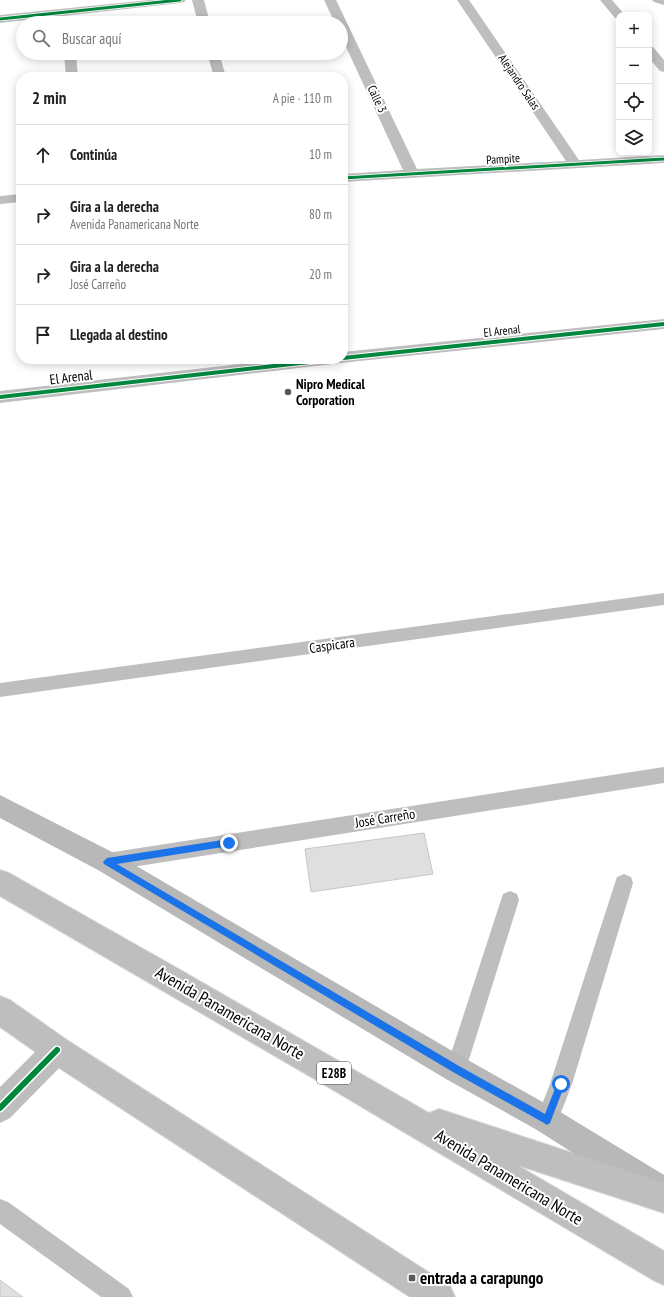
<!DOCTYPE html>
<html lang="es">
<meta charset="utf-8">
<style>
body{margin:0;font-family:"PT Sans Narrow",sans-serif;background:#f2f2f2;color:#222}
.controls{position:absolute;right:12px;top:12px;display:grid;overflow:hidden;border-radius:8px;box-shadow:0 2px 10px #0003}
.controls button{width:36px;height:36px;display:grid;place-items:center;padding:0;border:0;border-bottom:1px solid #e0e0e0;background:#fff;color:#222;font:20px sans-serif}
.stop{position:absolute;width:12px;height:12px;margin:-9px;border:3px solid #1a73e8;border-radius:50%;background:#fff}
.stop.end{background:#1a73e8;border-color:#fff;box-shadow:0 1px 4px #0008}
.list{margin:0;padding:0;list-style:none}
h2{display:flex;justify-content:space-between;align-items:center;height:52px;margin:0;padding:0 16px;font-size:17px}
h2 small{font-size:13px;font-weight:400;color:#767676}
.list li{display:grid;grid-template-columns:26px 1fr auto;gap:12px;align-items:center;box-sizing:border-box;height:60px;padding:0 16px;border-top:1px solid #e0e0e0}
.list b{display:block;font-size:15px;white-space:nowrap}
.list p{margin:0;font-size:13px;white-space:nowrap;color:#767676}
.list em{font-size:13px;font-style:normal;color:#767676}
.icon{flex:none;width:22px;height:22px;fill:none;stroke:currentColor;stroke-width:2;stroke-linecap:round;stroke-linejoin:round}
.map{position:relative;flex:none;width:664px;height:1297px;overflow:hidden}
.search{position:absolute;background:#fff;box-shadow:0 2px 10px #0003;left:16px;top:16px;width:332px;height:44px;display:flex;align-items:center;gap:10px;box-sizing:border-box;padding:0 14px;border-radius:22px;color:#767676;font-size:15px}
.panel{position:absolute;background:#fff;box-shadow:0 2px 10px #0003;left:16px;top:72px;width:332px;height:292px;border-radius:16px}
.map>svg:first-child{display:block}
.building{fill:#dfdfdf;stroke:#c7c7c7}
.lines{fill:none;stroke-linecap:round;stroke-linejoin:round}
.highway-casing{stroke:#dbdbdb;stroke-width:2}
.lane{fill:#bebebe;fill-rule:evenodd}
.street{fill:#bebebe;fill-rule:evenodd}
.secondary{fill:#b8b8b8;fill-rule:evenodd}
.highway{fill:#bebebe;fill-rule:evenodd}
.cycleway-far2-casing{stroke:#fff;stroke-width:4.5}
.cycleway-far1-casing{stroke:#fff;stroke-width:6}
.cycleway-casing{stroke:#fff;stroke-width:9}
.cycleway-far2{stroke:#00873e;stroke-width:3}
.cycleway-far1{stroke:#00873e;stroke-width:4}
.cycleway{stroke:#00873e;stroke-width:6}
.route{fill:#1a73e8}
.poi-dot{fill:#595959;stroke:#fff;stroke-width:1.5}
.labels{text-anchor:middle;stroke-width:4;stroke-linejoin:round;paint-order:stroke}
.far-street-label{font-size:12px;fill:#000;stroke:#fff}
.shield{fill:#fff;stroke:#4c4c4c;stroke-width:1}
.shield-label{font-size:13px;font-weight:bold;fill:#000}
.street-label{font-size:14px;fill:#000;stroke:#fff}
.poi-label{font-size:14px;font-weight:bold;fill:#000;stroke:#fff;text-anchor:start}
.near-street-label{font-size:17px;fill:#000;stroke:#fff}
.near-poi-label{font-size:17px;font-weight:bold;fill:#000;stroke:#fff;text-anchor:start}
</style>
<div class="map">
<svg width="664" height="1297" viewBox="0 0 664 1297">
<rect width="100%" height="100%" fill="#fff"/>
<g class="building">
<path d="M424,833L433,874L311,892L305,849Z"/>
<path d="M0,1280L23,1297H0Z"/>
</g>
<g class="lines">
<g class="highway-casing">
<g id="highway">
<path d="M0,870L9,873L177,968L429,1113L439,1109L664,1183V1213L517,1165L664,1251V1285L653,1280L323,1084L0,896Z"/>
<path d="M0,996L10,1000L67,1040L450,1286L455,1297H410L47,1060L0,1027Z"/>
</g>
</g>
<g class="lane">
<path d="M664,593V605L0,697V683Z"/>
<path d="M664,767V783L107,871L100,868L98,862L100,856L107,853Z"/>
<path d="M624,874L631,877L633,883L572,1084L555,1128L547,1131L539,1128L536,1120L550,1084L615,883L617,877Z"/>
<path d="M510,891L517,894L519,900L466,1069L463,1076L456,1079L449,1076L446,1069L501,900L503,894Z"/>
<path d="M0,1199L8,1202L129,1289L133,1297H101L0,1224Z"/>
</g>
<g class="street">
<path d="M149,0H186L184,2L180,3L0,23V15Z"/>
<path d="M192,0H204L210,23H198Z"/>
<path d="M324,0H336L417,169L566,161L457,0H469L579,160L664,155V163L343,182V174L403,170L341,36V23H335Z"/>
<path d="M600,0H612L625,15H619V19L615,18Z"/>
<path d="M652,0H664V5L654,2Z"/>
<path d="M649,46L653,47L664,60V72L660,71L649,58Z"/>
<path d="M64,53H76L78,77H66Z"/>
<path d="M207,53H219L226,77H214Z"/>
<path d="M21,194V202L0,204V196Z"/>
<path d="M664,319V329L341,363L0,403V391L286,359H343V352Z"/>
<path d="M57,1036L67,1040L71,1050L67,1060L10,1118L0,1123V1087L47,1040Z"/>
</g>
<path class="secondary" d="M0,795L116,854L466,1059L557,1110L664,1175V1208L653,1204L537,1130L446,1079L98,870L0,818Z"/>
<use href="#highway" class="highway"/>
<g class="cycleway-far2-casing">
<g id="cycleway-far2">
<path d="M0,19L180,0"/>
<path d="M343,178L664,159"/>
</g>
</g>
<g class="cycleway-far1-casing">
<g id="cycleway-far1">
<path d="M343,358L664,324"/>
<path d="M0,397L336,359"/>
</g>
</g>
<g class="cycleway-casing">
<path id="cycleway" d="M0,1108L57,1050"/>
</g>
<use href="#cycleway-far2" class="cycleway-far2"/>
<use href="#cycleway-far1" class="cycleway-far1"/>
<use href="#cycleway" class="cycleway"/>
</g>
<path class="route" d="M229,839L233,843L229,846L117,864L459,1066L545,1114L558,1081L561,1079L564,1081L565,1084L550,1123L547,1125L544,1123L453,1072L104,864L103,862L107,858Z"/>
<g class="poi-dot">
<circle cx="288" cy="392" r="4"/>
<rect x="408" y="1274" width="8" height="8" rx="2"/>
</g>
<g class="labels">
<g class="far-street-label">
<text transform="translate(519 82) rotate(56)" y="4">Alejandro Salas</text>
<text transform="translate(377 99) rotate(65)" y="4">Calle 3</text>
<text transform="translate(503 159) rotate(-4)" y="4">Pampite</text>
<text transform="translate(502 331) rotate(-6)" y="4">El Arenal</text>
</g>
<rect class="shield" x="317" y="1062" width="34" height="22" rx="3"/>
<g class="shield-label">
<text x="334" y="1078">E28B</text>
</g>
<g class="street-label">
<text transform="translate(71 377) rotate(-7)" y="5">El Arenal</text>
<text transform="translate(332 645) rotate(-8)" y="5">Caspicara</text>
<text transform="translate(385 818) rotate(-9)" y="5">José Carreño</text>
</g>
<g class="poi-label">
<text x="296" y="389">Nipro Medical<tspan x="296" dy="16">Corporation</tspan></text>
</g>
<g class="near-street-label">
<text transform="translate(230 1013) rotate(30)" y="6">Avenida Panamericana Norte</text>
<text transform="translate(509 1177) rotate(31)" y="6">Avenida Panamericana Norte</text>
</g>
<g class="near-poi-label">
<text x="420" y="1284">entrada a carapungo</text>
</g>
</g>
</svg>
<div class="controls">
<button>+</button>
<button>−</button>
<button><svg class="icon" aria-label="locate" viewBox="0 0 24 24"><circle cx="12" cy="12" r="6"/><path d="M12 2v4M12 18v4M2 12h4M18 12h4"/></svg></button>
<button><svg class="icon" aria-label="layers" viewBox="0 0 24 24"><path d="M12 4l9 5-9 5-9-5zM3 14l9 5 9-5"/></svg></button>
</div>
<div class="stop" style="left:561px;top:1084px"></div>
<div class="stop end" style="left:229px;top:843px"></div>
<div class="search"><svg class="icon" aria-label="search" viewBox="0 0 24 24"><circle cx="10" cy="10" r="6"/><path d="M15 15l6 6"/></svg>Buscar aquí</div>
<section class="panel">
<h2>2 min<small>A pie · 110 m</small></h2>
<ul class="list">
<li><svg class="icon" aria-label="ahead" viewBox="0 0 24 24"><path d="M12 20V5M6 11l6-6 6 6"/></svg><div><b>Continúa</b></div><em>10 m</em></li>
<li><svg class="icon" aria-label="right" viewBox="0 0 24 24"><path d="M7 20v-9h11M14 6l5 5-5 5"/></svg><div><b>Gira a la derecha</b><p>Avenida Panamericana Norte</p></div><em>80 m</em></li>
<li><svg class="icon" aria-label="right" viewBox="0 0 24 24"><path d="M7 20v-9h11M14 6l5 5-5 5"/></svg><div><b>Gira a la derecha</b><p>José Carreño</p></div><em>20 m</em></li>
<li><svg class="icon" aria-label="arrive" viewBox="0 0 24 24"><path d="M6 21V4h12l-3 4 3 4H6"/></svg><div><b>Llegada al destino</b></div></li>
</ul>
</section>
</div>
